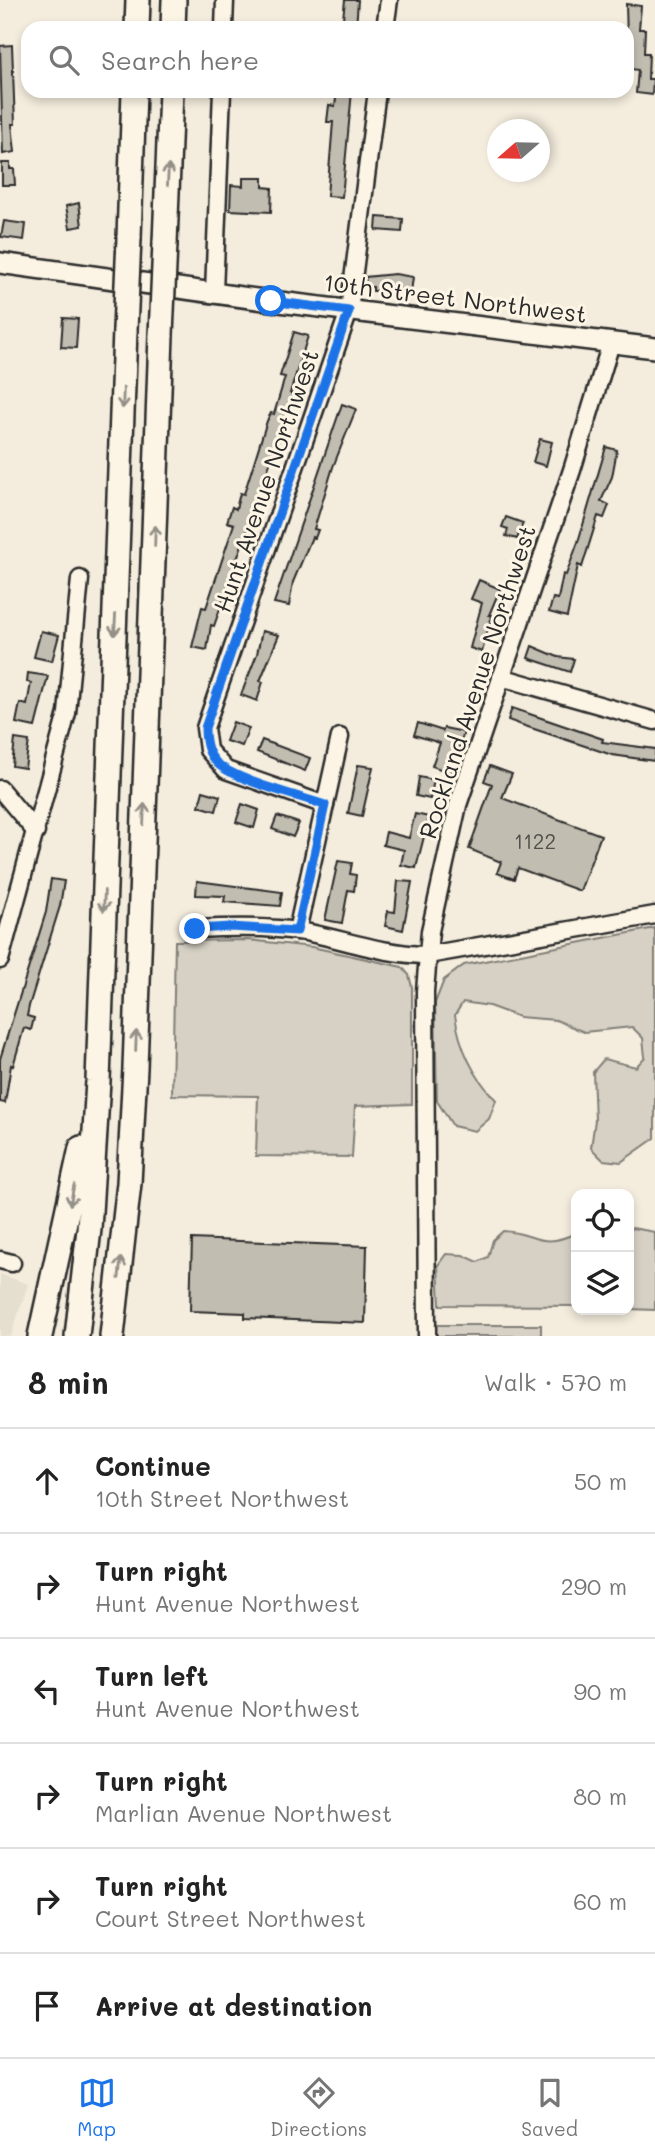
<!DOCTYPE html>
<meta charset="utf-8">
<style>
body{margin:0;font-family:Mali,sans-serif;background:#f2f2f2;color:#222}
.controls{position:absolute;right:21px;bottom:21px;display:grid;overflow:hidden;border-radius:14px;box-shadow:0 4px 10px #0003}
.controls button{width:63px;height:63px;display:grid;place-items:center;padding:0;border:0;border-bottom:2px solid #e0e0e0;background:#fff;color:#222;font:35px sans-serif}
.compass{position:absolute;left:487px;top:119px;width:63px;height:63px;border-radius:50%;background:#fff;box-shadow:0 4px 10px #0003;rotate:250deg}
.stop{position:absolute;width:21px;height:21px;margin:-16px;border:5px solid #1a73e8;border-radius:50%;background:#fff}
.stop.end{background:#1a73e8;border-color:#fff;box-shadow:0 2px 7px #0008}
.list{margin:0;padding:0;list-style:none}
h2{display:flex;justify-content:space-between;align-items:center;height:91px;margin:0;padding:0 28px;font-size:30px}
h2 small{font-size:23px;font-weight:400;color:#767676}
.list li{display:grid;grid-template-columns:46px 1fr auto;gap:21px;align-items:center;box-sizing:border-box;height:105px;padding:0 28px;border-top:2px solid #e0e0e0}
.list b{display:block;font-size:26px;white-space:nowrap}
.list p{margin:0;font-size:23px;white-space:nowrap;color:#767676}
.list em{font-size:23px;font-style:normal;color:#767676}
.icon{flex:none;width:38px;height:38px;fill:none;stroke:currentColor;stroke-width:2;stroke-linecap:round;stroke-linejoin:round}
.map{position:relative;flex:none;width:655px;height:1336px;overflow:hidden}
.search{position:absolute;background:#fff;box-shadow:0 4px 10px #0003;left:21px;right:21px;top:21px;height:77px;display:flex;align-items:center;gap:18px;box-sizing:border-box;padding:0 24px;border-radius:21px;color:#767676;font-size:26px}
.sheet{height:721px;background:#fff}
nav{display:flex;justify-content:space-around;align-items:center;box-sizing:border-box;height:98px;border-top:2px solid #e0e0e0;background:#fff;font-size:19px;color:#767676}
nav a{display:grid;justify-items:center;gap:4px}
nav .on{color:#1a73e8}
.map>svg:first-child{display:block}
.built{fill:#e5dfd0}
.green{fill:#d6d1c4;stroke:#807e78;stroke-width:2}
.building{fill:#c2bdb1;stroke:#2b2b2b;stroke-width:2}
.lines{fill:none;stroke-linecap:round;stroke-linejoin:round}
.minor-casing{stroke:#2b2b2b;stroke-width:21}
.major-casing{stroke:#2b2b2b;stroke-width:24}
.highway-casing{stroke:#2b2b2b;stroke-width:28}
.minor{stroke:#fcf5e5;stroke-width:16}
.major{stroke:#fcf5e5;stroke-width:19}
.highway{stroke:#fcf5e5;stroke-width:23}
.highway-bridge-casing{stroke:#2b2b2b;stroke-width:28;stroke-linecap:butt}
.highway-bridge{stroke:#fcf5e5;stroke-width:23}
.oneway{stroke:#949088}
.route{stroke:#1a73e8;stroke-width:9}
.labels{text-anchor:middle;stroke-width:6;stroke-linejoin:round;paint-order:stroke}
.number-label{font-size:21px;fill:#51504c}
.street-label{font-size:24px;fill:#2b2b2b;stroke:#fcf5e5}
</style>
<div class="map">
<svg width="655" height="1336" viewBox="0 0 655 1336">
<rect width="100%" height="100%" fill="#f4edde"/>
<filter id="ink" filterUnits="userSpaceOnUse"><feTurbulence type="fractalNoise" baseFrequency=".0143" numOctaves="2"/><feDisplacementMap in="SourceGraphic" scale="14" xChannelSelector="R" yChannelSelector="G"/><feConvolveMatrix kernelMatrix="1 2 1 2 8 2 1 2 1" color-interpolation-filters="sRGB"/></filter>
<g filter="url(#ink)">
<path class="built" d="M0,1274L28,1284L11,1336H0Z"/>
<g class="green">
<path d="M655,928V1138L621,1162L603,1160L591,1148L595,1120L593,1072L604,1059L636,1067L645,1057L643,1038L632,1027L584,1032L556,1020L519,1017L489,1006L463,1002L455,1015C459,1047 474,1077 496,1100L489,1119L475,1131L453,1126L437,1101L435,1003L444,980L464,965Z"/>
<path d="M248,940L312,947L402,967L409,975L412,987V1104L355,1106L352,1157L256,1156L258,1096L172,1095L175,941Z"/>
<path d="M632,1228L655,1232V1310L629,1309V1230Z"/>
<path d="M503,1231C537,1233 540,1250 576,1233V1306L440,1305L438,1265L446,1254L463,1255L478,1262L488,1257L493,1240Z"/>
<rect x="436" y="1325" width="105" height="11"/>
</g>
<g class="building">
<path d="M345,0H358L356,28H342Z"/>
<path d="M626,4L641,6L639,29H645L644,53H649L648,79H653L652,95L636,93L638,70L631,69L632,45L627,38Z"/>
<path d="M12,45L15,124H12L15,152L3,154L0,46Z"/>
<path d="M337,91H352L342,197L327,196L333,122H327L329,105L335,106Z"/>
<path d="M2,163H10V169H14L15,185H2Z"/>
<path d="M243,178H263V187L272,188L271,212L230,210L231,185L243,186Z"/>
<path d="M79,203L82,226L70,228L66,206Z"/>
<path d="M377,217L403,219L402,232L376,230Z"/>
<path d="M4,221L26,224L24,240L1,237Z"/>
<path d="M395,274L413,277L411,292L385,288V291H373V287H366L365,277Z"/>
<path d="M63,318L78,319L76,348L61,347Z"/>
<path d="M294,332L308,336L290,393L293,394L288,411L214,626L211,625L207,650L192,647L202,607L206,608L234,524L227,522L232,507L236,509L240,493L244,494L267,421L271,413L274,414L285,377L280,376Z"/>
<path d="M342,404L356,409L333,467L314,529L318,530L315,538L312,537L293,582L289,606L274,603Z"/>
<path d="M540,439L552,442L546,466L533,462Z"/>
<path d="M606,447L617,450L612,477L601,501L609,505L604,518L598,516L582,567L578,565L567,617L549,612L553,598L558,599L563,574L566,575L578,542Z"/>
<path d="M506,517L523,523L517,539L506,536L508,529L502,527Z"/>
<path d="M479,580L500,589L489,615H492L482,652L470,648L482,603L471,599Z"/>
<path d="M41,631L59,635L52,661L34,657Z"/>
<path d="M262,631L279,635L260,681L263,682L257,701L241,695L257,654Z"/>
<path d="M532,646L558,657L574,659L570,672L528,658Z"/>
<path d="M28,673L48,676L35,727L16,723L20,703L27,705L31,683L27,682Z"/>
<path d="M512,708L603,739L602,742L655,749V761L612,755L522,725L508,720Z"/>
<path d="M233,722L249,728L242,746L226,741Z"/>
<path d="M418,723L443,731L444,728L464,732L451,773L432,766L440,743L414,735Z"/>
<path d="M15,739L29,741L25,768L12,766Z"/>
<path d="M262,740L310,758L305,771L257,752Z"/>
<path d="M358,765L373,767L362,816L348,813Z"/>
<path d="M490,766L512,774L502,798L601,835L580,891L518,868L514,879L497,873L501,862L469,849L492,784L484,781Z"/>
<path d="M419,777L434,780L430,799L416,796Z"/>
<path d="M203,791L220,796L216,811L199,806Z"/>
<path d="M242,804L259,810L254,828L236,822Z"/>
<path d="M415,814L429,817L416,868L401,865L404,850L383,845L386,832L409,838Z"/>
<path d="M277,816L299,823L293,837L272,829Z"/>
<path d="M338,861L352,863L350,874L356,875L354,891L348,890L342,923L325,920Z"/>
<path d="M51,879L64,881L60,906L29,1006L27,1016L34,1018L31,1030L24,1028L13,1066L11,1065L5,1103L0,1102V1059L46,912Z"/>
<path d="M197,881L282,892L280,906L224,902L225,896L196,895Z"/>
<path d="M398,881L412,882L403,930L385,926L388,911L395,912Z"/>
<path d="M192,1239L367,1246L365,1323L245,1318V1313L190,1311Z"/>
</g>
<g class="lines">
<g class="minor-casing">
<g id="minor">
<path d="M224,28L225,0"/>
<path d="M385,28L389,0"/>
<path d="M214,292L222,91"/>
<path d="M501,677L655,721"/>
<path d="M0,789L36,832"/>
<path d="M325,805L226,770L208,750L205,728L349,311L377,91"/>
<path d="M196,929C232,927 269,926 305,932C346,940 386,955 428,955L655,915"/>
<path d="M297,931L340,737"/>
<path d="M0,960L67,713L80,579"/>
<path d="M0,1260L12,1263"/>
<path d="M427,1336L425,991L430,931L458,805L572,470L611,343"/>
</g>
</g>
<g class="major-casing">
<path id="major" d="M0,263L271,301L655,348"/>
</g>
<g class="highway-casing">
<g id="highway">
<path d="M137,28L138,0"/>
<path d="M173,28L174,0"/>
<path d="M129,238L134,91"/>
<path d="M165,243L171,91"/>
<path d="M40,1336L81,1148"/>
<path d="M77,1336L89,1229L98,1081L125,330"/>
<path d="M112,1336L129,1183L135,1068L161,335"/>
</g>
</g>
<use href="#minor" class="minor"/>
<use href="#major" class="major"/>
<use href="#highway" class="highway"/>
<g class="highway-bridge-casing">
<g id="highway-bridge">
<path d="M125,330L129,238"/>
<path d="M161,335L165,243"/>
</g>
</g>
<use href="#highway-bridge" class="highway-bridge"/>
</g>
<defs><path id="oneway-shaft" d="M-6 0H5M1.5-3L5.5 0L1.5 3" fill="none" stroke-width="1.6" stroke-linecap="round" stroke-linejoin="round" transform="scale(1.75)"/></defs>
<g class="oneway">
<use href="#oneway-shaft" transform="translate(168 175) rotate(-87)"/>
<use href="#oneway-shaft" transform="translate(123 398) rotate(92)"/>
<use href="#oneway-shaft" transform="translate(155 536) rotate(-88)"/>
<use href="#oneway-shaft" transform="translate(115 625) rotate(93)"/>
<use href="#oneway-shaft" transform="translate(144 814) rotate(-88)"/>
<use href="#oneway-shaft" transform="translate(104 901) rotate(92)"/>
<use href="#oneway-shaft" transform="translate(136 1041) rotate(-88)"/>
<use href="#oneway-shaft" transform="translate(72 1195) rotate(101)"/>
<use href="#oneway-shaft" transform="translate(120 1268) rotate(-84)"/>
</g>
</g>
<g class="lines" filter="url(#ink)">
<path class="route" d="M195,929L231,927L297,931L325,805C299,796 234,780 217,763C207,754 205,741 205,728L349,311L271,301"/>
</g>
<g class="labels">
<g class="number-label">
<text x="535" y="849">1122</text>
</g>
<g class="street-label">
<text transform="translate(455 299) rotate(7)" y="8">10th Street Northwest</text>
<text transform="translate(267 481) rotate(-71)" y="8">Hunt Avenue Northwest</text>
<text transform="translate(478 682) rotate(-72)" y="8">Rockland Avenue Northwest</text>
</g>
</g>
</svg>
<div class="controls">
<button><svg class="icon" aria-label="locate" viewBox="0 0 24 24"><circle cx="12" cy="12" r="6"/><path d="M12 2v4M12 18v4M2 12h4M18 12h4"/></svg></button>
<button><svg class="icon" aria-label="layers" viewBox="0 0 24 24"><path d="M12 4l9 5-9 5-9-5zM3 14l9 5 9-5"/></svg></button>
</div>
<svg class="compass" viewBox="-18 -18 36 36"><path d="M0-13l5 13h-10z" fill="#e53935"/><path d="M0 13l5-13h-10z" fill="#767676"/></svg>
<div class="stop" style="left:271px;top:301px"></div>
<div class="stop end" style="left:195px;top:929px"></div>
<div class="search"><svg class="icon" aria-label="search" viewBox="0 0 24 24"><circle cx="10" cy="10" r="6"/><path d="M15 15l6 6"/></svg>Search here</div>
</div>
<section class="sheet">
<h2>8 min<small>Walk · 570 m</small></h2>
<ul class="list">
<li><svg class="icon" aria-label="ahead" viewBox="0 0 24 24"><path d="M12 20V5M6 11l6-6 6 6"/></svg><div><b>Continue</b><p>10th Street Northwest</p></div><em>50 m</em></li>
<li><svg class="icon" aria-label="right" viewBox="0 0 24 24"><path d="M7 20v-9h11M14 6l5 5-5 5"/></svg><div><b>Turn right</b><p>Hunt Avenue Northwest</p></div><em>290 m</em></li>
<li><svg class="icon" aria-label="left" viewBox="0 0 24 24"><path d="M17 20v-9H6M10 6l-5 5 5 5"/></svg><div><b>Turn left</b><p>Hunt Avenue Northwest</p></div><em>90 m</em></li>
<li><svg class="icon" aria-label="right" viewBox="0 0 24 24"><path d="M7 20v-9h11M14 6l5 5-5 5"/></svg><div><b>Turn right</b><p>Marlian Avenue Northwest</p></div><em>80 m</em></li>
<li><svg class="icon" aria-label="right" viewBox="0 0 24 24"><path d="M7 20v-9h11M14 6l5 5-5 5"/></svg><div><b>Turn right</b><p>Court Street Northwest</p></div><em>60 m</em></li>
<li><svg class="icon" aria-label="arrive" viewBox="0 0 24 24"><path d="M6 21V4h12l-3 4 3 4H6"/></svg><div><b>Arrive at destination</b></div></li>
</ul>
</section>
<nav>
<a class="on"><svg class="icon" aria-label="map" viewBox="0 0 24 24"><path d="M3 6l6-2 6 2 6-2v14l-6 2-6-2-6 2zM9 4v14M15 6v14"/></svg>Map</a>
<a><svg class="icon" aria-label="directions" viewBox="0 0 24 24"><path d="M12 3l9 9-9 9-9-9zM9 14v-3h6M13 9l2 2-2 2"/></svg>Directions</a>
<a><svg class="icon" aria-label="saved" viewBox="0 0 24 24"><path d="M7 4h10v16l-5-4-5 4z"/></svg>Saved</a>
</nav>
